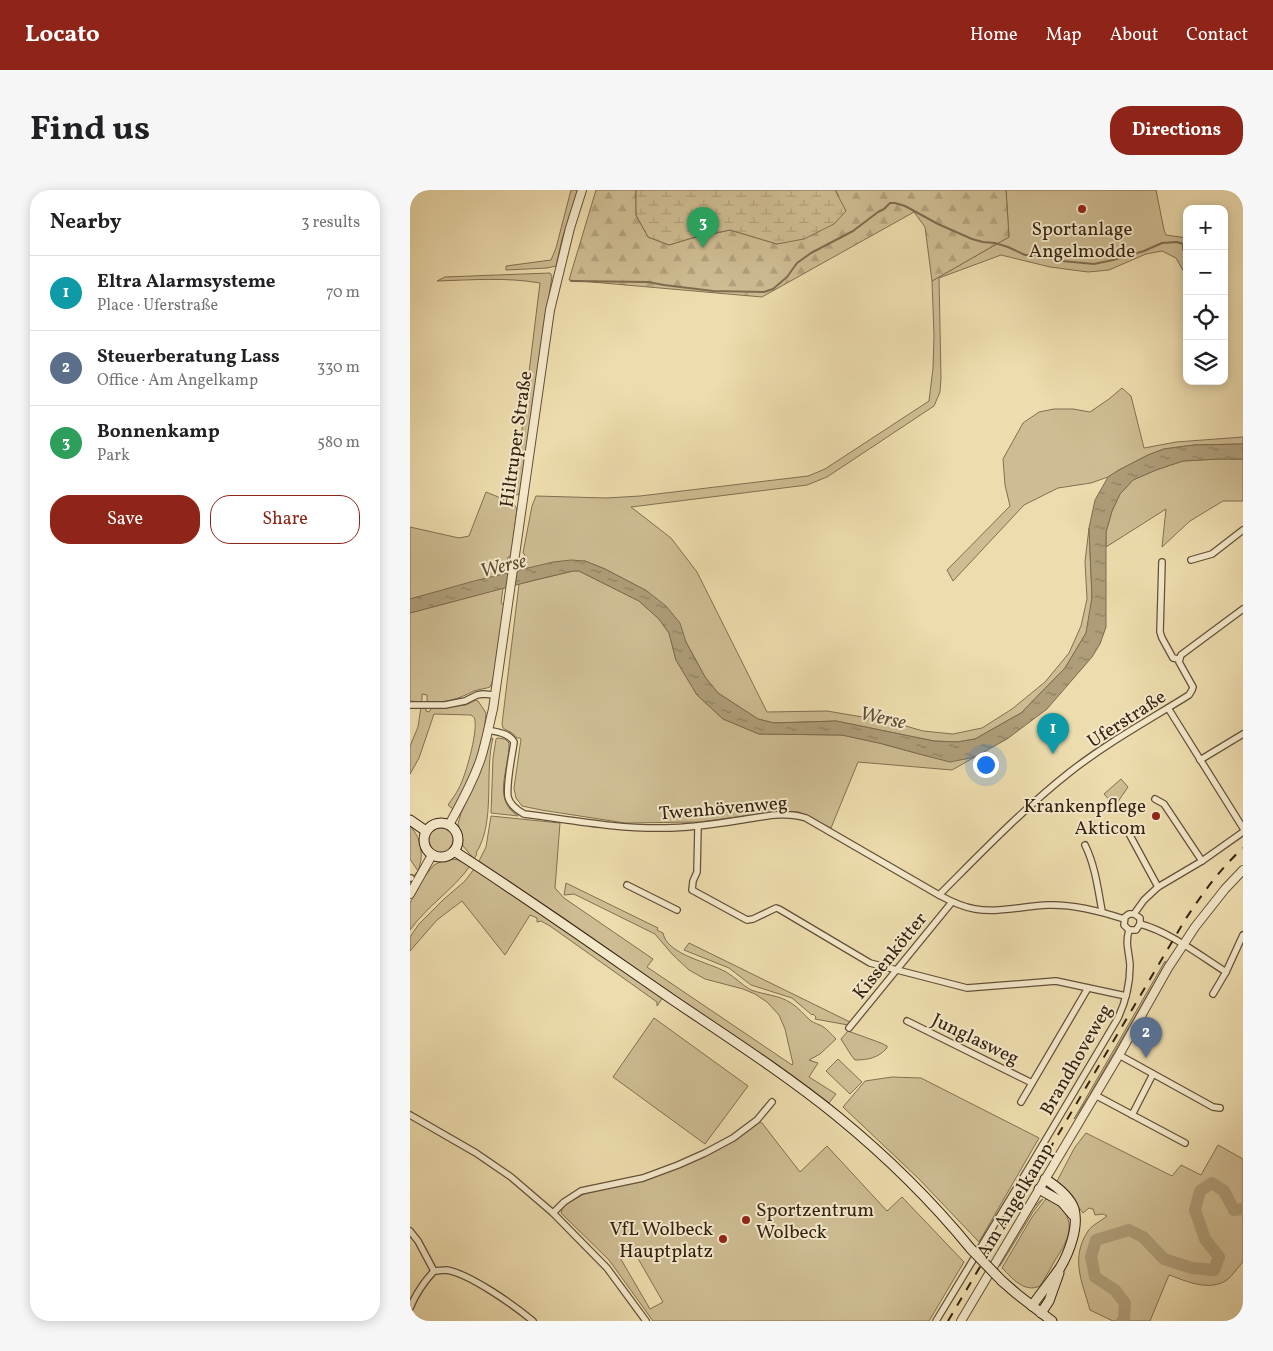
<!DOCTYPE html>
<meta charset="utf-8">
<style>
body{margin:0;font-family:Vollkorn,serif;background:#f6f6f6;color:#202124}
.controls{position:absolute;right:15px;top:15px;display:grid;overflow:hidden;border-radius:10px;box-shadow:0 2px 12px #0003}
.controls button{width:45px;height:45px;display:grid;place-items:center;padding:0;border:0;border-bottom:1px solid #e0e0e0;background:#fff;color:#202124;font:25px sans-serif}
.you{position:absolute;left:575px;top:574px;width:18px;height:18px;margin:-12px;border:4px solid #fff;border-radius:50%;background:#1a73e8;box-shadow:0 0 0 8px #1a73e833}
.badge{display:grid;place-items:center;width:32px;height:32px;border-radius:50%;background:#8f2418;color:#fff;font-size:16px;font-weight:700}
.pin{position:absolute;translate:-50% -41px;filter:drop-shadow(0 1px 2px #0008)}
.pin::after{content:'';position:absolute;top:26px;width:18px;height:15px;background:inherit;clip-path:polygon(0 0,100% 0,50% 100%)}
.list{margin:0;padding:0;list-style:none}
h2{display:flex;justify-content:space-between;align-items:center;height:65px;margin:0;padding:0 20px;font-size:21px}
h2 small{font-size:16px;font-weight:400;color:#757577}
.list li{display:grid;grid-template-columns:32px 1fr auto;gap:15px;align-items:center;box-sizing:border-box;height:75px;padding:0 20px;border-top:1px solid #e0e0e0}
.list b{display:block;font-size:19px;white-space:nowrap}
.list p{margin:0;font-size:16px;white-space:nowrap;color:#757577}
.list em{font-size:16px;font-style:normal;color:#757577}
.actions{display:flex;gap:10px;padding:15px 20px}
.actions a{flex:1;padding:11px 0;border:1px solid #8f2418;border-radius:20px;text-align:center;font-size:18px;color:#8f2418}
.actions .main{background:#8f2418;color:#fff}
.icon{flex:none;width:28px;height:28px;fill:none;stroke:currentColor;stroke-width:2;stroke-linecap:round;stroke-linejoin:round}
.map{position:relative;flex:none;width:833px;height:1131px;overflow:hidden;border-radius:20px}
header{display:flex;align-items:center;gap:30px;box-sizing:border-box;height:70px;padding:0 25px;background:#8f2418;color:#fff}
header strong{font-size:24px}
nav{display:flex;gap:28px;margin-inline-start:auto;font-size:18px}
.intro{display:flex;align-items:center;justify-content:space-between;box-sizing:border-box;height:120px;padding:0 30px}
h1{margin:0;font-size:35px}
.button{padding:12px 22px;border-radius:20px;background:#8f2418;color:#fff;font-size:18px;font-weight:700}
main{display:flex;gap:30px;padding:0 30px}
aside{flex:1;background:#fff;border-radius:20px;box-shadow:0 2px 12px #0003}
.map>svg:first-child{display:block}
.green{fill:#cebc92;stroke:#826f52;fill-rule:evenodd}
.forest{fill:url(#forest-firs);stroke:#826f52}
.wetland{fill:url(#wetland-marsh);stroke:#826f52}
.water{fill:url(#water-ripples);stroke:#7e6c4f}
.lines{fill:none;stroke-linecap:round;stroke-linejoin:round}
.stream{stroke:#7e6c4f;stroke-width:2}
.river{stroke:#ae9d78;stroke-width:12}
.minor-casing{stroke:#635038;stroke-width:8}
.tertiary-casing{stroke:#635038;stroke-width:10}
.secondary-casing{stroke:#352211;stroke-width:11}
.minor{stroke:#f3e8ca;stroke-width:5.5}
.tertiary{stroke:#f3e8ca;stroke-width:8}
.secondary{stroke:#f3e8ca;stroke-width:9}
.rail{stroke:#352211;stroke-width:2;stroke-dasharray:9 9;stroke-linecap:butt}
.secondary-bridge-casing{stroke:#352211;stroke-width:11;stroke-linecap:butt}
.secondary-bridge{stroke:#f3e8ca;stroke-width:9}
.poi-dot{fill:#8f2418;stroke:#f3e8ca;stroke-width:2}
.labels{text-anchor:middle;stroke-width:4;stroke-linejoin:round;paint-order:stroke}
.poi-label{font-size:19px;fill:#352211;stroke:#f3e8ca;text-anchor:end}
.street-label{font-size:19px;fill:#352211;stroke:#f3e8ca}
.water-label{font-size:20px;font-style:italic;fill:#5f4d35;stroke:#f3e8ca}
</style>
<header>
<strong>Locato</strong>
<nav><a>Home</a><a>Map</a><a>About</a><a>Contact</a></nav>
</header>
<div class="intro"><h1>Find us</h1><a class="button">Directions</a></div>
<main>
<aside>
<h2>Nearby<small>3 results</small></h2>
<ul class="list">
<li><span class="badge" style="background:#0f9aa8">1</span><div><b>Eltra Alarmsysteme</b><p>Place · Uferstraße</p></div><em>70 m</em></li>
<li><span class="badge" style="background:#5c6f8a">2</span><div><b>Steuerberatung Lass</b><p>Office · Am Angelkamp</p></div><em>330 m</em></li>
<li><span class="badge" style="background:#2e9e5b">3</span><div><b>Bonnenkamp</b><p>Park</p></div><em>580 m</em></li>
</ul>
<div class="actions"><a class="main">Save</a><a>Share</a></div>
</aside>
<div class="map">
<svg width="833" height="1131" viewBox="0 0 833 1131">
<defs>
<pattern id="forest-firs" width="22" height="20" patternUnits="userSpaceOnUse" patternTransform="scale(1.25)"><rect width="22" height="20" fill="#cebc92"/><path d="M5 1l3.5 6h-7zM16 11l3.5 6h-7z" fill="#b2a17d"/></pattern>
<pattern id="wetland-marsh" width="20" height="14" patternUnits="userSpaceOnUse" patternTransform="scale(1.25)"><rect width="20" height="14" fill="#cebc92"/><path d="M1 5h8M5 5V1M11 12h8M15 12V8" fill="none" stroke="#b2a17d"/></pattern>
<pattern id="water-ripples" width="26" height="14" patternUnits="userSpaceOnUse" patternTransform="scale(1.25)"><rect width="26" height="14" fill="#ae9d78"/><path d="M2 4q2-2 4 0t4 0M15 11q2-2 4 0t4 0" fill="none" stroke="#8e8061"/></pattern>
</defs>
<rect width="100%" height="100%" fill="#eddcad"/>
<filter id="stains"><feTurbulence type="fractalNoise" baseFrequency=".004" numOctaves="4"/><feColorMatrix values="0 0 0 0 .2 0 0 0 0 .09 0 0 0 0 .02 0 0 0 .5 -.17"/></filter>
<radialGradient id="worn" r=".72"><stop offset=".6" stop-color="#630" stop-opacity="0"/><stop offset="1" stop-color="#630" stop-opacity=".3"/></radialGradient>
<g class="green">
<path d="M161,0H168L152,49L146,76L137,78L96,80V76L141,70L146,58Z"/>
<path d="M596,0H746L754,40L756,45L777,48V91L775,84L766,68L752,61L736,64L699,80L678,82L640,77L591,65L529,88L531,188L530,202L524,216L417,287L397,295L221,317L261,348L287,382L357,522L417,521L482,532L513,541L543,544L572,538L602,519L635,492L659,463L671,436L677,409L675,372L679,338L682,407L680,423L676,443L655,478L611,523L565,549L547,552L524,551L426,531L364,533L348,529L308,503L295,487L276,452L237,401L195,379L175,371L112,379L115,365L113,363L122,316L126,306L196,308L230,306L398,286L415,279L519,211L523,178L524,146L522,91L599,47Z"/>
<path d="M140,83L142,86L110,301L108,305L104,304L130,93C96,87 61,90 27,91L35,87Z"/>
<path d="M712,198L721,206L734,258L766,252L833,247V254L784,255L754,259L738,265L709,280L698,287L681,293L648,298L614,315L543,391L537,380L600,316L595,295L593,269L613,233L629,222L644,219H663L680,222L699,209Z"/>
<path d="M808,269H833V311H813L780,331L752,357L756,319L696,357V342L702,321L710,304L723,290L746,280L773,271Z"/>
<path d="M76,302L103,313L107,319L101,366L98,367L95,384L0,409V337L49,348L59,346Z"/>
<path d="M163,381H169L229,411L249,429L259,443L266,470L287,505L313,529L349,544L432,545L469,553L513,565L540,571L565,567L542,580L448,572L421,638L389,622L371,621L289,632L215,633L131,620L112,616L106,608L104,598L111,549L110,548H107C103,542 99,542 93,538L92,534L109,394Z"/>
<path d="M93,398L91,413L94,415L83,490L80,497C75,499 69,499 64,501C48,509 37,513 18,512L17,510V505L12,504V510L10,512L0,511V423Z"/>
<path d="M66,510L68,511L76,523C74,557 59,590 43,619L38,615C42,609 46,604 49,598C56,585 67,544 65,531C65,528 64,527 61,525L24,524L9,568L0,584V556L8,537L11,517L16,518V521L19,522L22,517L46,516L56,515Z"/>
<path d="M83,548C74,584 86,632 66,663L67,664L64,669L53,656L48,634L51,623L68,586L80,550Z"/>
<path d="M87,548L95,549L99,553C100,578 81,609 108,626L81,623L83,568L86,549Z"/>
<path d="M711,589L718,597L705,616L694,604Z"/>
<path d="M81,626L150,633L145,698L154,708L243,769L237,777L382,875L383,874L375,839L369,825L357,812L345,804L333,799L295,789L279,780L262,764L245,744L164,704L154,705L156,693L248,738L247,740L253,743C257,765 299,772 316,782C325,787 332,795 341,800C355,805 369,805 381,813C389,818 394,825 401,831C404,833 408,834 412,836C417,839 422,845 426,849L410,864L399,870L408,873L399,887L426,904L419,913L154,728L69,671L76,657Z"/>
<path d="M0,636C12,649 14,665 8,681H9L0,699V690L8,681L0,669Z"/>
<circle cx="31" cy="650" r="13"/>
<path d="M42,669L48,670L60,676C43,700 17,716 0,740V713L14,687L24,675L30,672Z"/>
<path d="M64,679L253,807L247,816V812L140,736L131,731L127,732V728L120,725L95,765L52,711L27,730L0,761V747L9,734L34,709L55,691Z"/>
<path d="M279,753L440,832L438,835L405,829L406,827L403,824L402,825L382,808L341,795L319,778L274,760Z"/>
<path d="M755,771L756,773L679,906L664,929Z"/>
<path d="M244,828L338,896L295,954L203,887Z"/>
<path d="M438,841L471,853L477,856V858C468,868 458,870 445,870L441,865L431,849Z"/>
<path d="M428,869L452,892L440,904L416,881Z"/>
<path d="M482,887L511,888L629,948L569,1052L508,988L433,917L455,891Z"/>
<path d="M347,930L352,933L390,982L417,956L477,1021L492,1007L554,1072L519,1131H243L199,1070L151,1023L152,1019L158,1013L174,1004L197,995L233,988L295,963ZM222,1058L253,1112L240,1119L209,1066Z"/>
<path d="M676,943L762,986L771,975L791,985L808,955L833,969V1072C828,1077 823,1085 817,1090C799,1102 776,1091 759,1085L740,1131H703L680,1120C672,1091 660,1069 678,1041C682,1035 691,1031 697,1026L693,1024L685,1025L683,1019L679,1018L673,1023L658,1003L646,993L665,957Z"/>
<path d="M633,1009L623,1022L590,1076L589,1075C597,1061 621,1014 633,1009Z"/>
<path d="M636,1009C643,1011 647,1014 652,1019C668,1037 654,1056 644,1072C640,1080 635,1088 630,1096C614,1103 603,1089 592,1078L622,1027Z"/>
</g>
<path class="forest" d="M186,0H226V25L238,47L259,55L282,48L320,40L367,54L429,6L425,0H596L599,47L522,91L515,37L504,22L352,107L159,90Z"/>
<path class="wetland" d="M226,0H425L436,21L424,34L394,49L367,54L320,40L282,48L259,55L238,47L226,25Z"/>
<path class="water" d="M833,254V269H808L773,271L746,280L723,290L710,304L702,321L696,342V437L690,454L682,467L637,519L597,549L565,567L540,572L513,565L469,553L432,545L349,544L313,529L287,505L266,470L259,443L249,429L229,411L169,381H163L125,390L0,423V409L64,391L143,372L161,370L175,371L195,379L237,401L256,416L270,433L276,452L283,465L295,487L308,503L348,529L364,533L426,531L524,551L547,552L565,549L611,523L655,478L676,443L682,407L679,338L685,310L698,287L709,280L738,265L754,259L784,255Z"/>
<g class="lines">
<path class="stream" d="M161,91L238,92L254,95L303,101L354,102L363,99L377,87L387,73L401,63L443,41L468,22L474,19L480,13H485L495,16L528,34L562,49L573,52L585,53L598,57L615,65H623L630,68L638,66L652,71L684,74L703,70L734,61L752,53L767,52L773,54V59L777,68"/>
<path class="river" d="M712,1131L714,1130L715,1113L705,1100L685,1087L681,1067L686,1050L719,1040L733,1047L754,1069L782,1078L804,1080L809,1067L795,1049L785,1020L790,1001L802,993L814,1001L824,1020L833,1019"/>
<g class="minor-casing">
<g id="minor">
<path d="M781,370L802,364L833,340"/>
<path d="M752,372L750,442L752,448L763,468L769,469"/>
<path d="M0,515H35L55,511L67,505L73,504L85,505"/>
<path d="M758,518L833,638"/>
<path d="M78,540C87,542 99,543 104,552C102,567 96,593 98,607C100,615 107,620 114,624C161,630 207,639 255,638C281,638 306,634 331,630C352,627 375,621 396,628L529,705C540,711 552,717 565,719C589,723 614,716 638,715C664,714 690,721 714,729"/>
<path d="M790,570L833,544"/>
<path d="M745,609L754,614L792,671"/>
<path d="M288,637L287,682L283,691L282,700L337,730L343,729L366,718L369,719L460,773L557,798L646,791L716,806"/>
<path d="M716,638L748,697"/>
<path d="M675,655C685,675 688,699 692,721"/>
<path d="M0,688H1"/>
<path d="M217,695L267,720"/>
<path d="M529,705C571,663 613,619 660,582C697,553 739,530 779,505L782,500L783,497L769,472L771,465L833,419"/>
<path d="M724,724L730,728V734L726,740H719L714,735L715,727L719,724H724L734,710L748,697L792,671L833,642"/>
<path d="M730,734C758,741 791,766 816,782L833,745"/>
<path d="M803,804L816,782"/>
<path d="M497,831L622,893"/>
<path d="M439,838L542,712"/>
<path d="M709,865L803,917L810,918"/>
<path d="M685,905L775,953"/>
<path d="M611,912L678,798"/>
<path d="M0,925L66,963L101,987L143,1023L197,1078L236,1131"/>
<path d="M722,925L743,884"/>
<path d="M143,1023L154,1012L171,1001L233,988L268,975L295,963L323,948L347,930L362,912"/>
<path d="M0,1041L8,1051L24,1081"/>
<path d="M0,1118C6,1103 14,1092 24,1081C28,1081 32,1080 36,1080C59,1083 105,1116 123,1131"/>
<path d="M526,1131L620,976L708,828C716,811 720,794 720,775C719,761 715,754 719,740"/>
</g>
</g>
<g class="tertiary-casing">
<g id="tertiary">
<path d="M39,635C51,613 63,592 71,568C76,552 79,535 83,519L140,120L160,38L172,0"/>
<path d="M0,704L22,665"/>
<path d="M551,1131L709,865L758,778L785,737L815,699L833,680"/>
</g>
</g>
<g class="secondary-casing">
<g id="secondary">
<path d="M0,630L16,641"/>
<circle cx="31" cy="650" r="17"/>
<path d="M44,661C117,708 189,759 260,808C316,846 374,883 427,926C476,966 521,1010 561,1059"/>
<path d="M629,999L652,1012L663,1025"/>
<path d="M592,1091L607,1104L642,1131"/>
<path d="M622,1116C631,1103 641,1091 650,1078C659,1063 669,1037 664,1019C660,1007 646,996 635,989"/>
<path d="M631,1123L639,1111L649,1083"/>
</g>
</g>
<use href="#minor" class="minor"/>
<use href="#tertiary" class="tertiary"/>
<use href="#secondary" class="secondary"/>
<path class="rail" d="M538,1131L775,730C792,704 810,679 833,658"/>
<g class="secondary-bridge-casing">
<path id="secondary-bridge" d="M561,1059L592,1091"/>
</g>
<use href="#secondary-bridge" class="secondary-bridge"/>
</g>
<g class="poi-dot">
<circle cx="672" cy="19" r="5"/>
<circle cx="746" cy="626" r="5"/>
<circle cx="336" cy="1030" r="5"/>
<circle cx="313" cy="1049" r="5"/>
</g>
<g class="labels">
<g class="poi-label">
<text x="672" y="45" text-anchor="middle">Sportanlage<tspan x="672" dy="22">Angelmodde</tspan></text>
<text x="736" y="622">Krankenpflege<tspan x="736" dy="22">Akticom</tspan></text>
<text x="346" y="1026" text-anchor="start">Sportzentrum<tspan x="346" dy="22">Wolbeck</tspan></text>
<text x="303" y="1045">VfL Wolbeck<tspan x="303" dy="22">Hauptplatz</tspan></text>
</g>
<g class="street-label">
<text transform="translate(105 249) rotate(-82)" y="7">Hiltruper Straße</text>
<text transform="translate(716 528) rotate(-33)" y="7">Uferstraße</text>
<text transform="translate(313 617) rotate(-5)" y="7">Twenhövenweg</text>
<text transform="translate(479 765) rotate(-51)" y="7">Kissenkötter</text>
<text transform="translate(566 848) rotate(26)" y="7">Junglasweg</text>
<text transform="translate(665 869) rotate(-60)" y="7">Brandhoveweg</text>
<text transform="translate(604 1010) rotate(-59)" y="7">Am Angelkamp</text>
</g>
<g class="water-label">
<text transform="translate(93 375) rotate(-14)" y="7">Werse</text>
<text transform="translate(473 527) rotate(12)" y="7">Werse</text>
</g>
</g>
<rect width="100%" height="100%" filter="url(#stains)"/>
<rect width="100%" height="100%" fill="url(#worn)"/>
</svg>
<div class="controls">
<button>+</button>
<button>−</button>
<button><svg class="icon" aria-label="locate" viewBox="0 0 24 24"><circle cx="12" cy="12" r="6"/><path d="M12 2v4M12 18v4M2 12h4M18 12h4"/></svg></button>
<button><svg class="icon" aria-label="layers" viewBox="0 0 24 24"><path d="M12 4l9 5-9 5-9-5zM3 14l9 5 9-5"/></svg></button>
</div>
<div class="you"></div>
<div class="pin badge" style="left:643px;top:564px;background:#0f9aa8">1</div>
<div class="pin badge" style="left:736px;top:868px;background:#5c6f8a">2</div>
<div class="pin badge" style="left:293px;top:58px;background:#2e9e5b">3</div>
</div>
</main>
